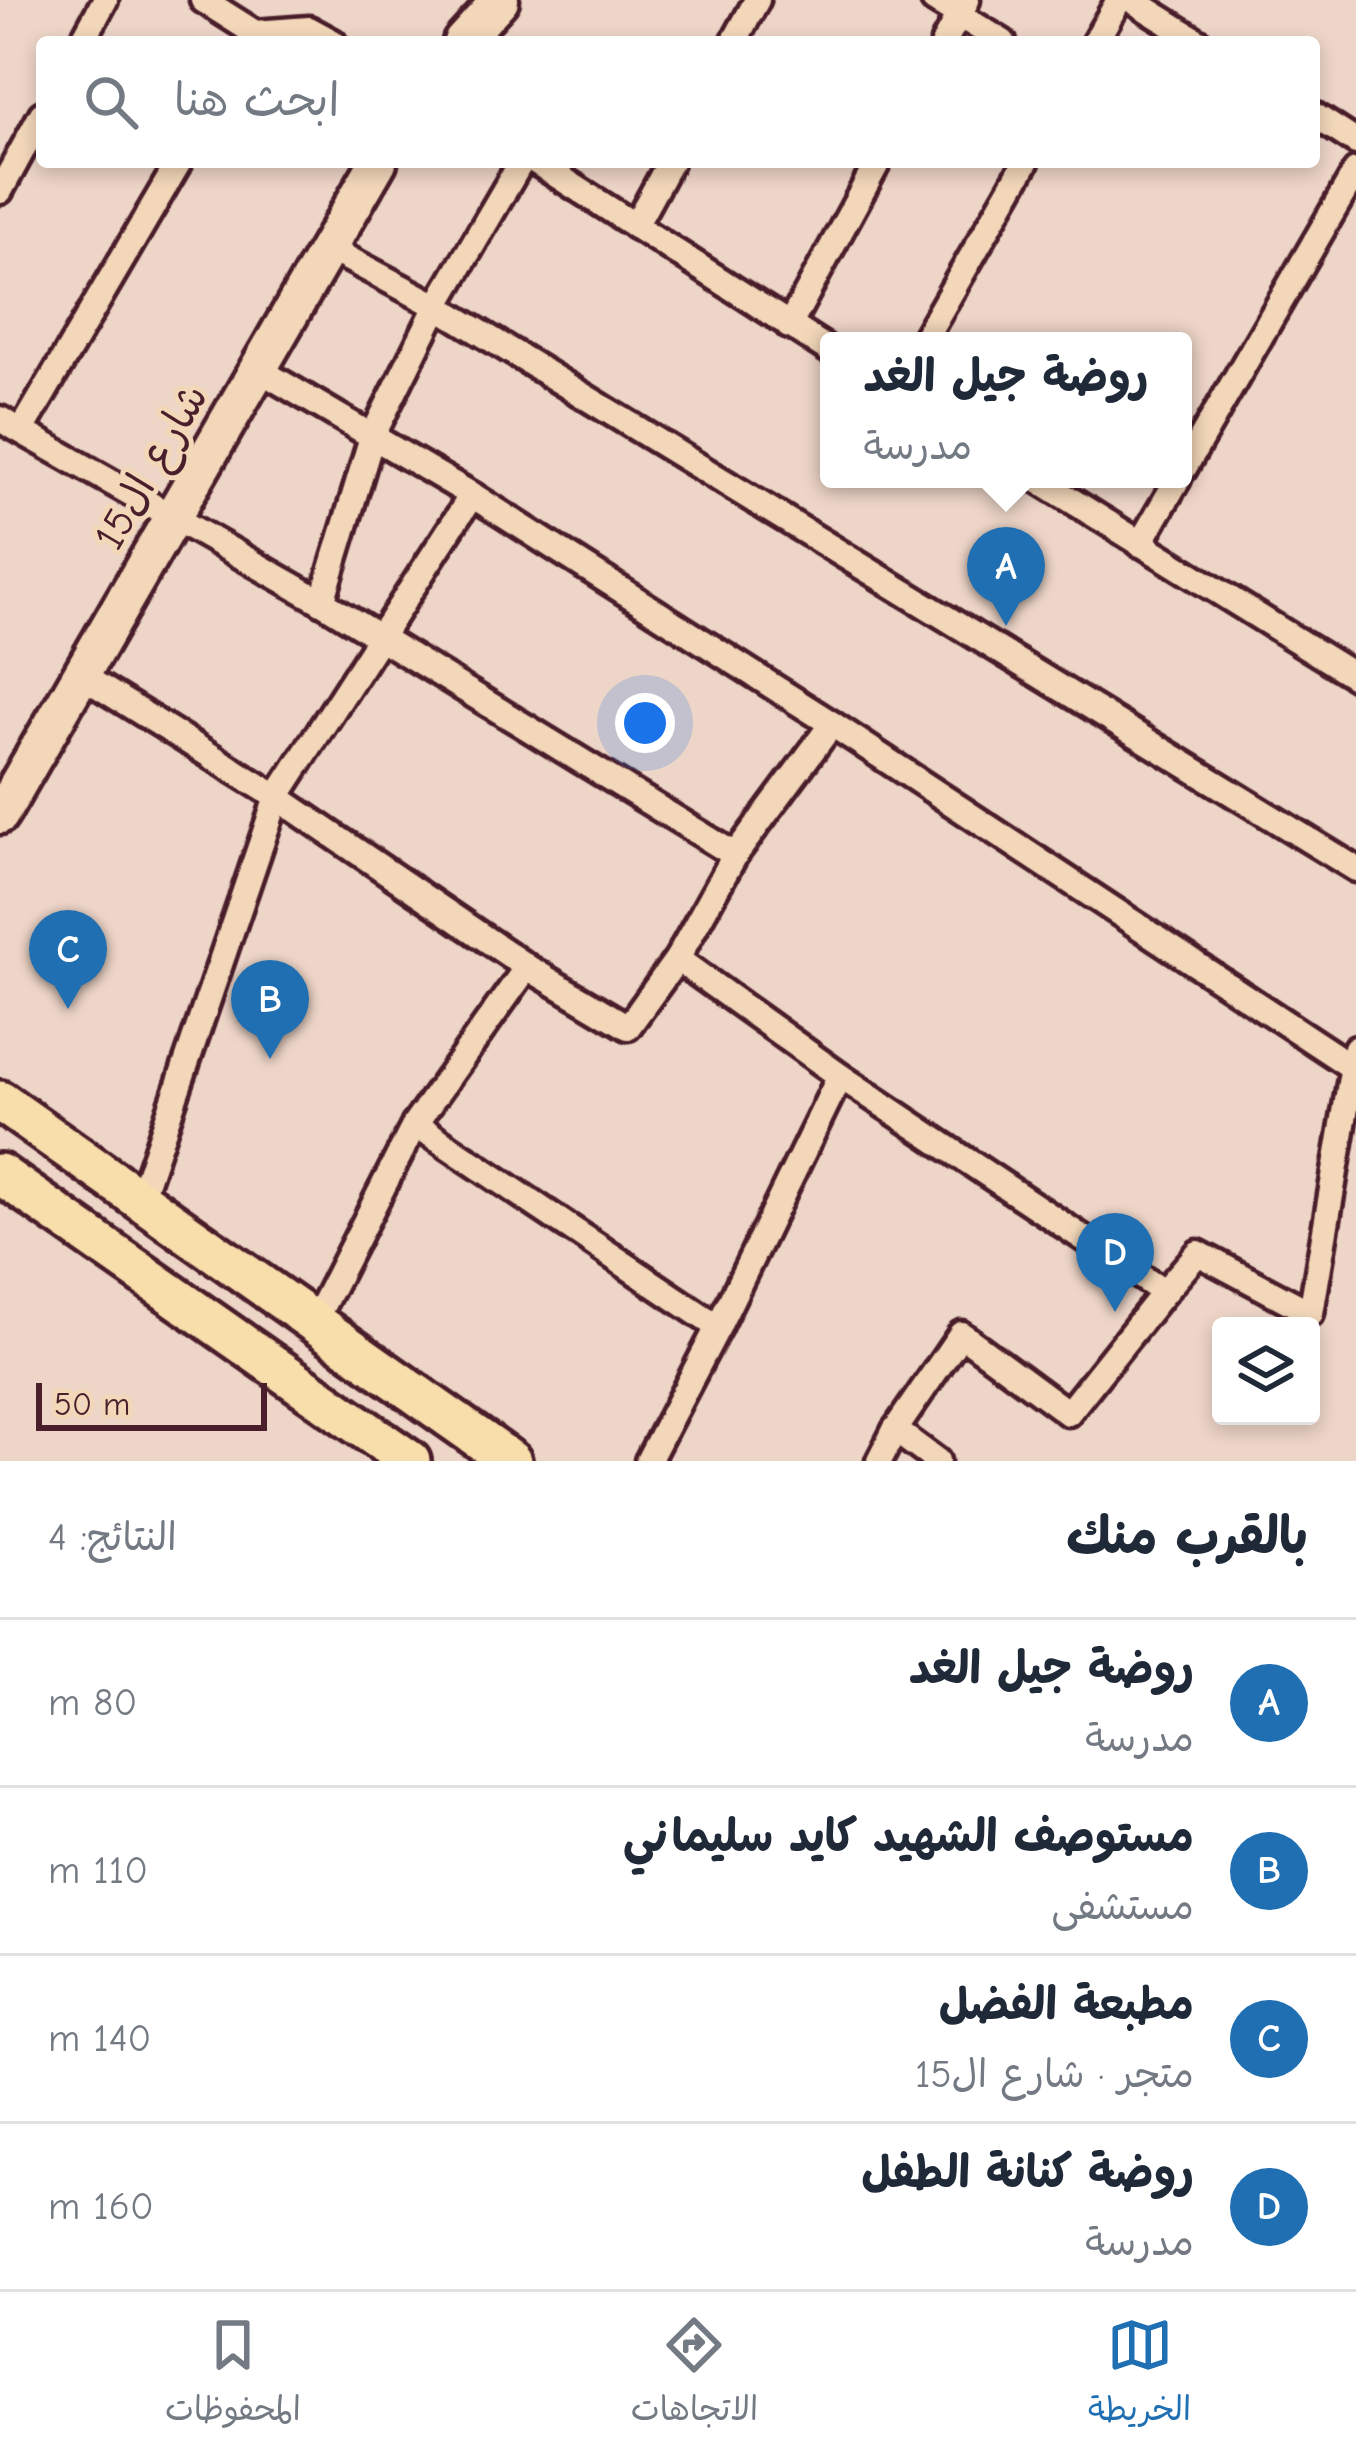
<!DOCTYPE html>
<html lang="ar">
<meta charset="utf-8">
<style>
body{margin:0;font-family:"Comic Neue","Playpen Sans Arabic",sans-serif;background:#f2f2f3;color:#1f2937;direction:rtl}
.controls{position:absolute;right:36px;bottom:36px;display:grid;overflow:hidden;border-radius:12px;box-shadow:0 6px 18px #0003}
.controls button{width:108px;height:108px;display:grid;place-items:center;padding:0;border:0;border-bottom:3px solid #e0e1e3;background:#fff;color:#1f2937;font:60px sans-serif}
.scale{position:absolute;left:36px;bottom:30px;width:231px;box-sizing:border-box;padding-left:12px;border:6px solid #4a1f2b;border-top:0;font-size:33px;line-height:42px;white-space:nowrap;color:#4a1f2b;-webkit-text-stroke:9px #f2d7b9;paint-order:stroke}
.you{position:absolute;left:645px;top:723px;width:42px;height:42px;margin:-30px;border:9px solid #fff;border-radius:50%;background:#1a73e8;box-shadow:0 0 0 18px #1a73e833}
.badge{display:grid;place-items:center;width:78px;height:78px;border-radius:50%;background:#1f6fb2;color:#fff;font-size:39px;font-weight:700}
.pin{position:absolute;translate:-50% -99px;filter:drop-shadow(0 3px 6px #0008)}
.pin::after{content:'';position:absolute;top:63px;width:42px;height:36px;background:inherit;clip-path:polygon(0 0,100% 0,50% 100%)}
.popup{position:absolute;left:820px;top:332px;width:372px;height:156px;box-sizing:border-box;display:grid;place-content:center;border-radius:12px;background:#fff;filter:drop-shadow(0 3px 9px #0005);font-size:39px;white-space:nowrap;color:#747a83}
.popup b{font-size:45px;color:#1f2937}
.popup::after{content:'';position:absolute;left:50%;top:100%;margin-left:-24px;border:24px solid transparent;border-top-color:#fff}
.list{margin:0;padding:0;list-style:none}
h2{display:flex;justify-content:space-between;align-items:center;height:156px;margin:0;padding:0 48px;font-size:51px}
h2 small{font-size:39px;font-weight:400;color:#747a83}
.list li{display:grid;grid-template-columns:78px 1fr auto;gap:36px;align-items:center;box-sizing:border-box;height:168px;padding:0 48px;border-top:3px solid #e0e1e3}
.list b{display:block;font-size:45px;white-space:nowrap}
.list p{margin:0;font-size:39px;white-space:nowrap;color:#747a83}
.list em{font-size:39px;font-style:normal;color:#747a83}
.icon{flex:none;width:66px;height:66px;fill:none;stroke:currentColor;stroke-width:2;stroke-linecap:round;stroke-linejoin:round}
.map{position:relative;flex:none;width:1356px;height:1461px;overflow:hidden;direction:ltr}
.search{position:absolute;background:#fff;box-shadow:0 6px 18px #0003;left:36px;right:36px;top:36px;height:132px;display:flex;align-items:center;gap:30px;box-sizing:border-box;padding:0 42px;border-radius:12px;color:#747a83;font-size:45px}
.sheet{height:828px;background:#fff}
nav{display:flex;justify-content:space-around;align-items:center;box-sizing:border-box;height:168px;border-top:3px solid #e0e1e3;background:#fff;font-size:33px;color:#747a83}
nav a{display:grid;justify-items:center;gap:6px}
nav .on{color:#1f6fb2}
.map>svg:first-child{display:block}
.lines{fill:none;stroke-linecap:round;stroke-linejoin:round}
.street-casing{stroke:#4a1f2b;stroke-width:33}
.secondary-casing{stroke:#4a1f2b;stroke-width:45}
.primary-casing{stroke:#4a1f2b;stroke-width:48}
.street{stroke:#f2d7b9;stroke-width:24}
.secondary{stroke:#f2d7b9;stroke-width:36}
.primary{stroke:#f8deab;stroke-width:39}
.labels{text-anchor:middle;stroke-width:10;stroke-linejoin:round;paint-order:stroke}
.street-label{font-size:42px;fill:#4a1f2b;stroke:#f2d7b9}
</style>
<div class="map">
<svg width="1356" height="1461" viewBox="0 0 1356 1461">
<rect width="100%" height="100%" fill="#edd5c7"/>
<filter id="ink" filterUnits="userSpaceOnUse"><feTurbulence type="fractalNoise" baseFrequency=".00833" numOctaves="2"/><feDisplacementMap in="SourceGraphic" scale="24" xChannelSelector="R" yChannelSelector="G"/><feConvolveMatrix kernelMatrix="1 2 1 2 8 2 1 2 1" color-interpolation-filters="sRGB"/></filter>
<g filter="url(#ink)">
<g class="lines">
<g class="street-casing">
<g id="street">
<path d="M203,0L255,33"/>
<path d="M934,0L1003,42"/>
<path d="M1132,0L1199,42"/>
<path d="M82,42L105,0"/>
<path d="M250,42L255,33L309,29L333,42"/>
<path d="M734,42L757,0"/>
<path d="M944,42L967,0"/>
<path d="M1095,42L1119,0"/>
<path d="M1314,115L1356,142"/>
<path d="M536,162L829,350"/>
<path d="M0,191L42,114"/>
<path d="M635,226L670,162"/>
<path d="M328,248L437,306L1356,869"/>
<path d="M789,326L878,162"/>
<path d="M923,341L1026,162"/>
<path d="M258,369L472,495L832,724L1352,1067"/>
<path d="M0,419L322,602L735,855"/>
<path d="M22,430L179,162"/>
<path d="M1183,470L1356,171"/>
<path d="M1037,479L1356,677"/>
<path d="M1140,544L1178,479"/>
<path d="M322,602L372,437L437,306L521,162"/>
<path d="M81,675L277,797L527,967L628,1027L677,959L735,855L832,724"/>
<path d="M677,959L840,1076L1164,1292L1198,1253L1311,1313L1356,1048"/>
<path d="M415,1124L718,1327"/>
<path d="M140,1199L277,797L472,495"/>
<path d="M314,1322L415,1124L527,967"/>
<path d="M895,1430L937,1461"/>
<path d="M648,1461L718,1327L840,1076"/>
<path d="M879,1461L895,1430L961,1334L1068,1413L1164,1292"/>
</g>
</g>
<g class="secondary-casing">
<g id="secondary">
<path d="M462,42L500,0"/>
<path d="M0,815L378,162"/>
</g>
</g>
<g class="primary-casing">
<g id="primary">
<path d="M0,1101L511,1461"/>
<path d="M0,1174L410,1461"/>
</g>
</g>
<use href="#street" class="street"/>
<use href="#secondary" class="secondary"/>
<use href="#primary" class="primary"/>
</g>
</g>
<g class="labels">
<g class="street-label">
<text transform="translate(150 466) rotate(-60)" y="15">شارع ال15</text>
</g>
</g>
</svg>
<div class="controls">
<button><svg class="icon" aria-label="layers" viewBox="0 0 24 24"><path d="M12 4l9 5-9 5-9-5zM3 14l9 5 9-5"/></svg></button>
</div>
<div class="scale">50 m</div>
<div class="you"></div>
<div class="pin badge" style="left:1006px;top:626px">A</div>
<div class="popup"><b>روضة جيل الغد</b>مدرسة</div>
<div class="pin badge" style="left:270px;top:1059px">B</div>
<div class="pin badge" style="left:68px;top:1009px">C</div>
<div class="pin badge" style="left:1115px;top:1312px">D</div>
<div class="search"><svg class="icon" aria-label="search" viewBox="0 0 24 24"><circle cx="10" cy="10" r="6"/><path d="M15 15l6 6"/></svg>ابحث هنا</div>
</div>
<section class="sheet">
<h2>بالقرب منك<small>النتائج: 4</small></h2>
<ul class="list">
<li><span class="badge">A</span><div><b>روضة جيل الغد</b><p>مدرسة</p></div><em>80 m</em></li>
<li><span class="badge">B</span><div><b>مستوصف الشهيد كايد سليماني</b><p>مستشفى</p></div><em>110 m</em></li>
<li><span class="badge">C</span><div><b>مطبعة الفضل</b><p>متجر · شارع ال15</p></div><em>140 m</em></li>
<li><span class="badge">D</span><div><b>روضة كنانة الطفل</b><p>مدرسة</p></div><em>160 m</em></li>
</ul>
</section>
<nav>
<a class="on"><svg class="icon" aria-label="map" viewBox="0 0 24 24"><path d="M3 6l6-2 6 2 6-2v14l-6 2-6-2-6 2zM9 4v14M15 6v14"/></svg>الخريطة</a>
<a><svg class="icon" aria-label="directions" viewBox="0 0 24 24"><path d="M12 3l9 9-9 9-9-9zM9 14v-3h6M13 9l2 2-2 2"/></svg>الاتجاهات</a>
<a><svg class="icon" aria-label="saved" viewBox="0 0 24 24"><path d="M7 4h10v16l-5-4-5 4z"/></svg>المحفوظات</a>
</nav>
